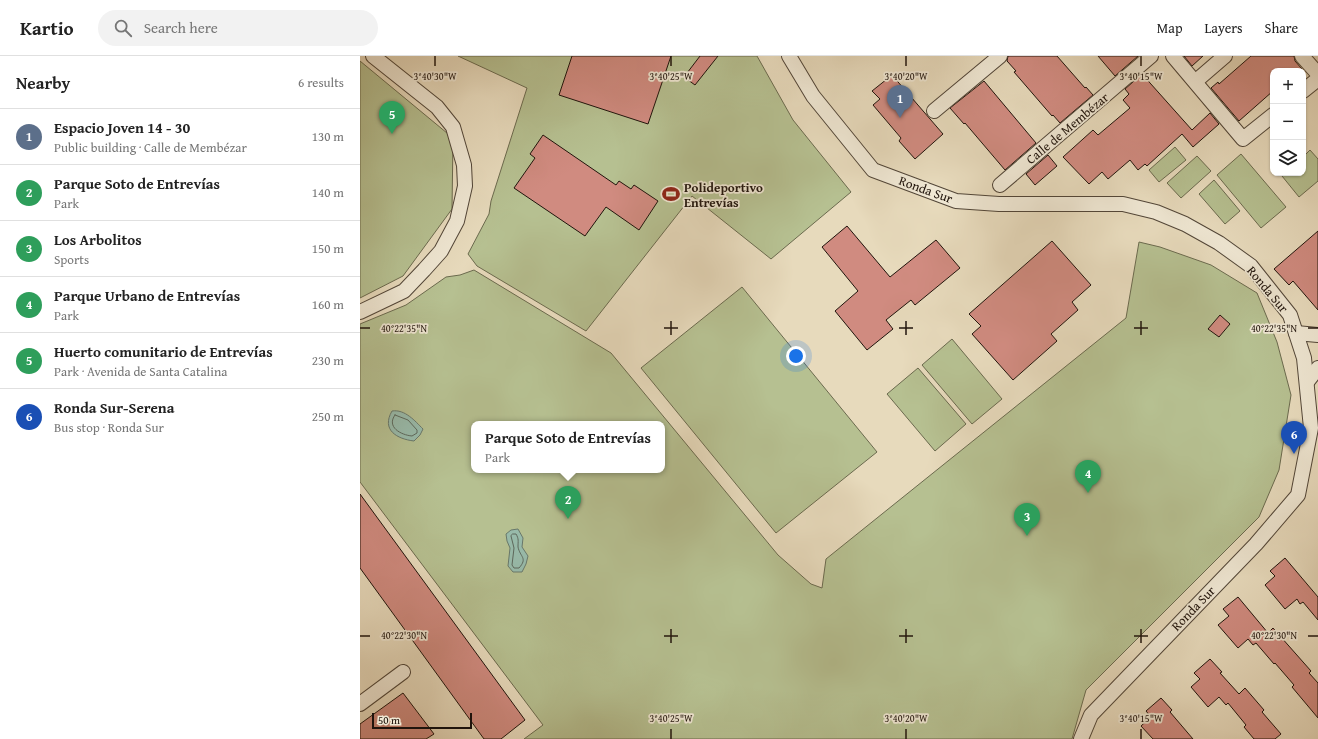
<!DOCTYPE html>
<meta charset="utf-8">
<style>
body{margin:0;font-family:"Gentium Book Plus",serif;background:#f2f2f2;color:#222}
.controls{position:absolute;right:12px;top:12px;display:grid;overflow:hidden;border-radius:8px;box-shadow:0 1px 3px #0004}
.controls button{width:36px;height:36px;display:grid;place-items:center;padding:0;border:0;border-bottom:1px solid #e0e0e0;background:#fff;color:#222;font:20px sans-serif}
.scale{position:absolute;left:12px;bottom:10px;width:100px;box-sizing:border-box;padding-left:4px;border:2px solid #20140c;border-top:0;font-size:11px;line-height:14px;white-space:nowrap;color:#20140c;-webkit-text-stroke:3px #efe7d3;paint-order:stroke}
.you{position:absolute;left:436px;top:300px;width:14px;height:14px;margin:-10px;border:3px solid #fff;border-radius:50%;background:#1a73e8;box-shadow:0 0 0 6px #1a73e833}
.badge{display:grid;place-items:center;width:26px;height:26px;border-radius:50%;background:#8f2418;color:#fff;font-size:13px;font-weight:700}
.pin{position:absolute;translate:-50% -33px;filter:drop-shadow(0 1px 2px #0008)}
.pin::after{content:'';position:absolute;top:21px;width:14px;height:12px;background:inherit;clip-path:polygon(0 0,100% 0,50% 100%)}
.popup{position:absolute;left:111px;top:365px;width:194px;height:52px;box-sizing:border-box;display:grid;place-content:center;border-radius:8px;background:#fff;filter:drop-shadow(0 1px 3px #0005);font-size:13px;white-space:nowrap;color:#767676}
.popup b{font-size:15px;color:#222}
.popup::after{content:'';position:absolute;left:50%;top:100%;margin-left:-8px;border:8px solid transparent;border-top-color:#fff}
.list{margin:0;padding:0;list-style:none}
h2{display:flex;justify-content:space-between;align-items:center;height:52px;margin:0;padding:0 16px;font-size:17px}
h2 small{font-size:13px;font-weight:400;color:#767676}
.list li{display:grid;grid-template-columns:26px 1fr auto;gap:12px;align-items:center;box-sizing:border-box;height:56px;padding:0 16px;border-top:1px solid #e0e0e0}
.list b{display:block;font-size:15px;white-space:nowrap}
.list p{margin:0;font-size:13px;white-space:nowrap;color:#767676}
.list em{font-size:13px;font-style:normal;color:#767676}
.icon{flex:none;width:22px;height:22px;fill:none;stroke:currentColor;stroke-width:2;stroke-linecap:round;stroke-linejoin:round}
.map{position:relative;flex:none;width:958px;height:683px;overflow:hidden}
header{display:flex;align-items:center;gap:24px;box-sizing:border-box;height:56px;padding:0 20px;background:#fff;border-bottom:1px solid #e0e0e0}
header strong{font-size:19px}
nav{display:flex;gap:22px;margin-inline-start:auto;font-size:14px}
.search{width:280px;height:36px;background:#f2f2f2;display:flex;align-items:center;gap:10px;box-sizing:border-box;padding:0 14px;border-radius:22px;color:#767676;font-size:15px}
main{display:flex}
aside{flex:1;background:#fff}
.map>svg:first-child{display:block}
.green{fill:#b6c091;stroke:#6b6a4e;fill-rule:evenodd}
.water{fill:#98bbab;stroke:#68786b}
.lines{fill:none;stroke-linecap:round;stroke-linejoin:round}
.shore{stroke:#5c685c;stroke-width:1}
.building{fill:#d08b80;stroke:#20140c}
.minor-casing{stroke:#524638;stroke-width:16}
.minor{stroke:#efe7d3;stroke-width:14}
.ticks{fill:none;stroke:#20140c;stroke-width:1.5}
.labels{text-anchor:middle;stroke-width:3.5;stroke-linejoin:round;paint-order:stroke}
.street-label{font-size:13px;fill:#20140c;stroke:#efe7d3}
.poi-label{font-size:13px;font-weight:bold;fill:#20140c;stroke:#efe7d3;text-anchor:start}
.ticks-label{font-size:10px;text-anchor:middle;fill:#20140c;stroke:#efe7d3;stroke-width:3.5;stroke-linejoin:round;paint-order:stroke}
</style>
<header>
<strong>Kartio</strong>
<div class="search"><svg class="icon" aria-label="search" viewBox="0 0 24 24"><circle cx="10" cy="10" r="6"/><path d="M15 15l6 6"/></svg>Search here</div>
<nav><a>Map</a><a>Layers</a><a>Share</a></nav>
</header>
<main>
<aside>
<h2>Nearby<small>6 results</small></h2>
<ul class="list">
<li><span class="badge" style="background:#5c6f8a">1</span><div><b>Espacio Joven 14 - 30</b><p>Public building · Calle de Membézar</p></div><em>130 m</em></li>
<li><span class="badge" style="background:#2e9e5b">2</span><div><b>Parque Soto de Entrevías</b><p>Park</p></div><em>140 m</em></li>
<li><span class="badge" style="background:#2e9e5b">3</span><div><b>Los Arbolitos</b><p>Sports</p></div><em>150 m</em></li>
<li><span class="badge" style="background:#2e9e5b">4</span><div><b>Parque Urbano de Entrevías</b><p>Park</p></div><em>160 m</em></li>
<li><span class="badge" style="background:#2e9e5b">5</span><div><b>Huerto comunitario de Entrevías</b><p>Park · Avenida de Santa Catalina</p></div><em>230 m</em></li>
<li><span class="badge" style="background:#1a4fb4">6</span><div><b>Ronda Sur-Serena</b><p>Bus stop · Ronda Sur</p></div><em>250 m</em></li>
</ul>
</aside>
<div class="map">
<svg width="958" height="683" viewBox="0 0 958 683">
<rect width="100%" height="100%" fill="#e7dabc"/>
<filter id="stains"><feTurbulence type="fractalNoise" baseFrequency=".005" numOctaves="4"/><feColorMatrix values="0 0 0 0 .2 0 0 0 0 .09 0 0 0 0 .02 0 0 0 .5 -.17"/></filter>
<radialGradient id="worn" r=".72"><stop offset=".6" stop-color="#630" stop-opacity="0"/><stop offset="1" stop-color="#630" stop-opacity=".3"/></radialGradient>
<g class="green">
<path d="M98,0H397L433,64L491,136L411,203L332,140L226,275L117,210L108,198L129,158L131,145L167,32Z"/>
<path d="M0,5L93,82L92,153L43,220L0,242Z"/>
<path d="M815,91L826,104L799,126L789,114Z"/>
<path d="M950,94L958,103V125L939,141L922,120L925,117H943V101Z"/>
<path d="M881,98L926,151L901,172L857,119Z"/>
<path d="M837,100L851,115L821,142L807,127Z"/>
<path d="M854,124L880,155L865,168L839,138Z"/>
<path d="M779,186L800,191L851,209L897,237L917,286L931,339L919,414L899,461L726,634L712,683H164L183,669L0,426V268L46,249L86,221L100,219L114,214L251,297L418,499L451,528L462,532L466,503L766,262ZM114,368H302V414H114Z"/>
<path d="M382,231L517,396L416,477L281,312Z"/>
<path d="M592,283L642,343L612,368L562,309Z"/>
<path d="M558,312L606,368L575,395L527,338Z"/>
</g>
<g class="water">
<path d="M32,355C45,353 55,365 63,373L60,379L54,385C37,383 21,374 32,355Z"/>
<path d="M158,473L163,482L162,491L168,500L166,508L162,516H153L148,510L150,492L147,485L146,478L151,474Z"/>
</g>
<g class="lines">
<g class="shore">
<path d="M35,359L48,364L57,374V377L52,380C41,379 26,371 35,359Z"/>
<path d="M153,478H156C159,483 158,485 158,491C160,501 168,502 159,512H154L152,509L154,492L151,480Z"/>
</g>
</g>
<g class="building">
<path d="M212,0H311L288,68L199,39Z"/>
<path d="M340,0H358L335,29L324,21Z"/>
<path d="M648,0H697L725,32L726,31L733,39L700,67L693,59L692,60L654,16L656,15L647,5Z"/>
<path d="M738,0H778L755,20Z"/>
<path d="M824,0H843L832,10Z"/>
<path d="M891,0H934L935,5L942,13L939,15H913V35L879,65L851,32L858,26L859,28Z"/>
<path d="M782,18L832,74L850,57L859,68L833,91L822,78L787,110L785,108L778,114L770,104L748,123L742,116L729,128L703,101L733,74L738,79L770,52L763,44L769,38L765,33Z"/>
<path d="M532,19L583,78L555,103L539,85L541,82L513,49L520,43L512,35Z"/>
<path d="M624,25L676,87L645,114L605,67L604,68L590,52Z"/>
<path d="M183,79L256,129L259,125L271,133L274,129L298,145L279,174L246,151L225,180L154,132L175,102L170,98Z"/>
<path d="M688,99L697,110L675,129L666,118Z"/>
<path d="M487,170L530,221L576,184L600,212L555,249L551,244L526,264L533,273L507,294L475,255L498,235L462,191Z"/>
<path d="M958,175V254L933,225L929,229L914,213Z"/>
<path d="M692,185L731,229L712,246L718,254L691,278L697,285L653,324L612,278L621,270L609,258Z"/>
<path d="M860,259L870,268L859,281L848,273Z"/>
<path d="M0,438L165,664L141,683H124L0,512Z"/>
<path d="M925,502L958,541V564L943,546L940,548L937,543L925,553L905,529L915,520L910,515Z"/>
<path d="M878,541L908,577L913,572L951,615L949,617L958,627V662L932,631L934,629L915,607L914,608L896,587L893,589L888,583L878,592L858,569L869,560L863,553Z"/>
<path d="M850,603L862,616L860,617L879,638L885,632L904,654L902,656L921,678L915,683H894L884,671L886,669L868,647L866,649L859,641L848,651L831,631L840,623L834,617Z"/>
<path d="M43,637L74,678L66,683H0V668Z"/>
<path d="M801,642L812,654L810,656L833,683H793L781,670L791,661L786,655Z"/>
</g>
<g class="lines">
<g class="minor-casing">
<g id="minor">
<path d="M429,0L453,40L513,114L596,145L639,148H763L796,156L825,168L859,187L891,210L930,259L944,302L951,372L938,439L896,488L731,659L721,683"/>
<path d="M813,0L883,83L913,59"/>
<path d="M942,0L958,18"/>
<path d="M836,25L865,0"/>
<path d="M943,35L958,23"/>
<path d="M574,55L640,0"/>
<path d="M640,129L791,0"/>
<path d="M0,256L44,235L64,214L81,195L97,165L105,130L104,109L93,71L77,51L13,0"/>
<path d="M936,277L958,279"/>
<path d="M947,326L958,312"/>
<path d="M0,648L43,616"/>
</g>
</g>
<use href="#minor" class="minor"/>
</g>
<path class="ticks" d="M75,0V10M311,0V10M546,0V10M781,0V10M311,265V279M546,265V279M781,265V279M0,272H10M304,272H318M539,272H553M774,272H788M948,272H958M311,573V587M546,573V587M781,573V587M0,580H10M304,580H318M539,580H553M774,580H788M948,580H958M311,673V683M546,673V683M781,673V683"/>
<defs>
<g id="stadium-bare" transform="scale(1.38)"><path d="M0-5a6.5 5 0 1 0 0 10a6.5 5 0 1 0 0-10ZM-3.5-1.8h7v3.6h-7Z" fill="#8f2418" stroke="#efe7d3" stroke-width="2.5" paint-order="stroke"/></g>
</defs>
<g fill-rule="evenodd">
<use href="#stadium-bare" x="311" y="138"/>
</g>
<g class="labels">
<g class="street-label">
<text transform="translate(707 72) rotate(-40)" y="5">Calle de Membézar</text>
<text transform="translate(566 133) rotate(20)" y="5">Ronda Sur</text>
<text transform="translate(908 233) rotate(50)" y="5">Ronda Sur</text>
<text transform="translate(833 552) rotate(-46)" y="5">Ronda Sur</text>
</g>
<g class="poi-label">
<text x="324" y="136">Polideportivo<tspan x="324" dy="15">Entrevías</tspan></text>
</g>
</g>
<g class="ticks-label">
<text x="75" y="24">3°40'30"W</text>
<text x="311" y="24">3°40'25"W</text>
<text x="546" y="24">3°40'20"W</text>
<text x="781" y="24">3°40'15"W</text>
<text x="44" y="276">40°22'35"N</text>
<text x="914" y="276">40°22'35"N</text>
<text x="44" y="583">40°22'30"N</text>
<text x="914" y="583">40°22'30"N</text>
<text x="311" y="666">3°40'25"W</text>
<text x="546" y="666">3°40'20"W</text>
<text x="781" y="666">3°40'15"W</text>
</g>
<rect width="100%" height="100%" filter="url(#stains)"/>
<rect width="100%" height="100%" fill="url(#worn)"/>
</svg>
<div class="controls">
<button>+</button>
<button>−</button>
<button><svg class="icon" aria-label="layers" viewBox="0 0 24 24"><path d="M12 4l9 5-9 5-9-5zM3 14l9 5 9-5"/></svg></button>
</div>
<div class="scale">50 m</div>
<div class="you"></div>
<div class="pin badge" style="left:540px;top:62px;background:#5c6f8a">1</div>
<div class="pin badge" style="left:208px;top:463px;background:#2e9e5b">2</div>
<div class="popup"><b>Parque Soto de Entrevías</b>Park</div>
<div class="pin badge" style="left:667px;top:480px;background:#2e9e5b">3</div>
<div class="pin badge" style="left:728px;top:437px;background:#2e9e5b">4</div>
<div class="pin badge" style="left:32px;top:78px;background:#2e9e5b">5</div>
<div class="pin badge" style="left:934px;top:398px;background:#1a4fb4">6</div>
</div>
</main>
